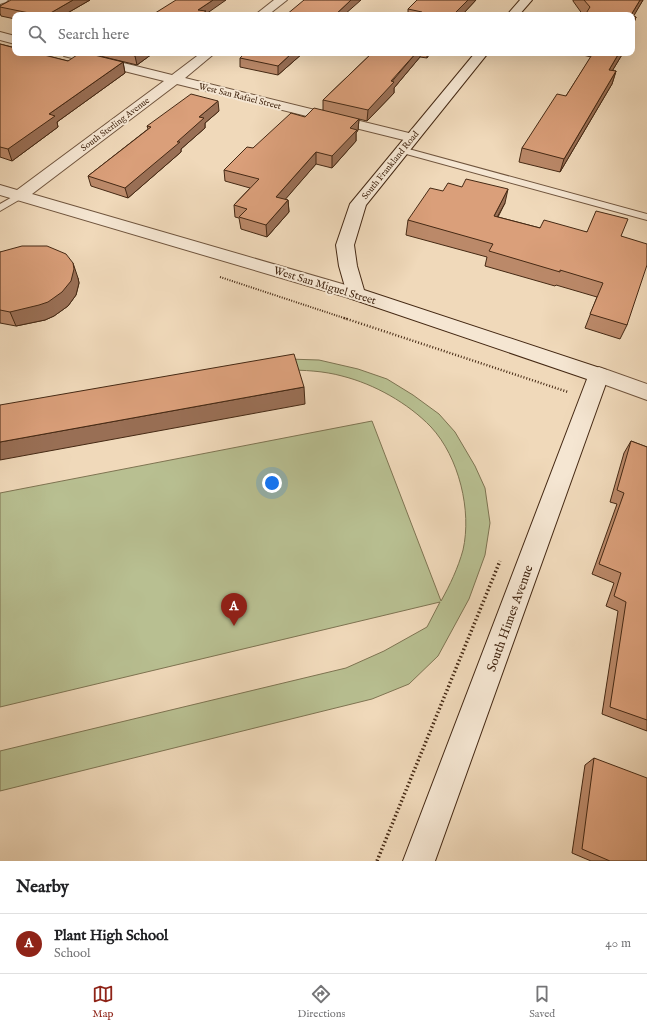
<!DOCTYPE html>
<style>
body{margin:0;font-family:"IM FELL English",serif;background:#f2f2f2;color:#202124}
.you{position:absolute;left:272px;top:483px;width:14px;height:14px;margin:-10px;border:3px solid #fff;border-radius:50%;background:#1a73e8;box-shadow:0 0 0 6px #1a73e833}
.badge{display:grid;place-items:center;width:26px;height:26px;border-radius:50%;background:#8f2418;color:#fff;font-size:13px;font-weight:700}
.pin{position:absolute;translate:-50% -33px;filter:drop-shadow(0 1px 2px #0008)}
.pin::after{content:'';position:absolute;top:21px;width:14px;height:12px;background:inherit;clip-path:polygon(0 0,100% 0,50% 100%)}
.list{margin:0;padding:0;list-style:none}
h2{display:flex;justify-content:space-between;align-items:center;height:52px;margin:0;padding:0 16px;font-size:17px}
h2 small{font-size:13px;font-weight:400;color:#757577}
.list li{display:grid;grid-template-columns:26px 1fr auto;gap:12px;align-items:center;box-sizing:border-box;height:60px;padding:0 16px;border-top:1px solid #e0e0e0}
.list b{display:block;font-size:15px;white-space:nowrap}
.list p{margin:0;font-size:13px;white-space:nowrap;color:#757577}
.list em{font-size:13px;font-style:normal;color:#757577}
.icon{flex:none;width:22px;height:22px;fill:none;stroke:currentColor;stroke-width:2;stroke-linecap:round;stroke-linejoin:round}
.map{position:relative;flex:none;width:647px;height:861px;overflow:hidden}
.search{position:absolute;background:#fff;box-shadow:0 4px 16px #0002;left:12px;right:12px;top:12px;height:44px;display:flex;align-items:center;gap:10px;box-sizing:border-box;padding:0 14px;border-radius:8px;color:#757577;font-size:15px}
.sheet{height:112px;background:#fff}
nav{display:flex;justify-content:space-around;align-items:center;box-sizing:border-box;height:56px;border-top:1px solid #e0e0e0;background:#fff;font-size:11px;color:#757577}
nav a{display:grid;justify-items:center;gap:2px}
nav .on{color:#8f2418}
.map>svg:first-child{display:block}
.green{fill:#b8bf91;stroke:#7e7452}
.lines{fill:none;stroke-linecap:round;stroke-linejoin:round}
.lane-casing{stroke:#70553e;stroke-width:2}
.street-casing{stroke:#70553e;stroke-width:2}
.secondary-casing{stroke:#452914;stroke-width:2}
.path-far2{stroke:#452914;stroke-width:2;stroke-dasharray:1 1.5;stroke-linecap:butt}
.path-far1{stroke:#452914;stroke-width:2.5;stroke-dasharray:1 2;stroke-linecap:butt}
.path{stroke:#452914;stroke-width:3.5;stroke-dasharray:1.5 2.5;stroke-linecap:butt}
.lane{fill:#f5e6d2;fill-rule:evenodd}
.street{fill:#f5e6d2;fill-rule:evenodd}
.secondary{fill:#f5e6d2;fill-rule:evenodd}
.wall{fill:#bb8969;stroke:#452914}
.shaded-wall{fill:#996f55;stroke:#452914}
.building{fill:#da9f7a;stroke:#452914}
.labels{text-anchor:middle;stroke-width:4;stroke-linejoin:round;paint-order:stroke}
.far-street-label{font-size:9px;fill:#452914;stroke:#f5e6d2}
.street-label{font-size:11px;fill:#452914;stroke:#f5e6d2}
.near-street-label{font-size:13px;fill:#452914;stroke:#f5e6d2}
</style>
<div class="map">
<svg width="647" height="861" viewBox="0 0 647 861">
<rect width="100%" height="100%" fill="#f0d9ba"/>
<filter id="stains"><feTurbulence type="fractalNoise" baseFrequency=".005" numOctaves="4"/><feColorMatrix values="0 0 0 0 .2 0 0 0 0 .09 0 0 0 0 .02 0 0 0 .5 -.17"/></filter>
<radialGradient id="worn" r=".72"><stop offset=".6" stop-color="#630" stop-opacity="0"/><stop offset="1" stop-color="#630" stop-opacity=".3"/></radialGradient>
<path class="green" d="M288,359L319,360L358,369L387,379L413,395L439,414L455,432L475,466L485,488L490,523L485,555L469,599L438,656L409,684L372,699L0,791V751L346,668L384,651L427,627L440,602L0,707V493L372,421L441,601C450,585 458,568 463,550C472,511 459,457 431,427C408,403 374,384 342,376C324,371 304,370 285,370Z"/>
<g class="lines">
<g class="lane-casing">
<g id="lane">
<path d="M399,148H405L647,214V220L399,152Z"/>
<path d="M21,192L24,193L25,195L24,197L0,211V204Z"/>
</g>
</g>
<g class="street-casing">
<g id="street">
<path d="M0,0H8L6,2L0,4Z"/>
<path d="M274,0H287L268,15H255Z"/>
<path d="M0,32L15,36V44L0,40Z"/>
<path d="M62,53H83L172,75L201,53H215L185,78L417,135L419,138L417,141L412,142L177,84L32,194L363,290L365,294L363,298L356,300L349,298L0,195V185L17,190L164,81L64,56Z"/>
<path d="M599,367L647,384V400L592,380L589,375L592,370Z"/>
</g>
</g>
<g class="secondary-casing">
<g id="secondary">
<path d="M520,0H532L519,15H507Z"/>
<path d="M475,53H488L366,205L354,245L357,266L364,290L606,370L609,375L435,861H403L587,379L349,298L347,294L339,266L336,245L350,204Z"/>
</g>
</g>
<path class="path-far2" d="M220,277L347,319"/>
<path class="path-far1" d="M344,318L568,392"/>
<path class="path" d="M377,861L500,561"/>
<use href="#lane" class="lane"/>
<use href="#street" class="street"/>
<use href="#secondary" class="secondary"/>
</g>
<g class="wall">
<path d="M90,0L64,15H15V19L1,16L0,13V6Z"/>
<path d="M417,0H476L462,15H408V9Z"/>
<path d="M573,0H643L633,16L636,17L632,28V15H583L573,1Z"/>
<path d="M0,44L68,61L123,62L125,73L57,122L58,127L12,161L0,157Z"/>
<path d="M96,53H158L155,55L152,54L137,65L96,55Z"/>
<path d="M245,53H303L278,75L240,67V58Z"/>
<path d="M372,53H430L427,58L420,57L394,88V93L367,121L359,119L358,130L356,133V141L332,168L316,164L285,199L288,200L289,212L267,237L241,229L239,218L235,217L234,205L250,188L225,181L224,170L253,148L305,117L323,110V100Z"/>
<path d="M575,53H623L612,71H616L612,84L560,172L519,162L522,148L566,96L591,57Z"/>
<path d="M219,111L205,123V128L181,149V152L128,198L91,186L88,176L148,129L147,126Z"/>
<path d="M505,203L498,217L540,228L587,232L621,236L627,325L620,339L585,328L597,297L556,285L555,286L485,266L487,257L406,235L408,220Z"/>
<path d="M0,252L78,278L79,283L76,295L68,306L54,316L45,320L16,326L0,323Z"/>
<path d="M631,441L647,447V731L602,714L618,611L606,606L614,583L592,574L617,504L610,502L624,453Z"/>
<path d="M594,758L647,861H591L572,853L585,765Z"/>
</g>
<g class="shaded-wall">
<path d="M73,0H90L64,15H47Z"/>
<path d="M213,0H226L206,14V15H199L198,10Z"/>
<path d="M351,0H361L344,15H335Z"/>
<path d="M468,0H476L462,15H453Z"/>
<path d="M640,0H643L632,19V15H631Z"/>
<path d="M636,17L632,28V23Z"/>
<path d="M138,53H152V54L137,65L135,56Z"/>
<path d="M292,53H303L278,75V66Z"/>
<path d="M416,53H421L420,57L394,88V93L367,121L368,110Z"/>
<path d="M427,53H430L427,58Z"/>
<path d="M619,53H623L605,83L609,70Z"/>
<path d="M123,62L125,73L57,122L58,127L12,161L8,149L49,114Z"/>
<path d="M616,71L612,84L560,172L564,159Z"/>
<path d="M218,101L219,111L205,123V128L181,149V152L128,198L125,188L177,142L199,117Z"/>
<path d="M359,119L358,130L356,133V141L332,168V156L350,128Z"/>
<path d="M316,152V164L277,209L276,197Z"/>
<path d="M508,189L505,203L490,230L494,216Z"/>
<path d="M288,200L289,212L267,237L266,225Z"/>
<path d="M73,263L78,278L79,283L76,295L68,306L54,316L45,320L16,326L10,312Z"/>
<path d="M304,387L305,404L0,460V442Z"/>
</g>
<g class="building">
<path d="M11,0H73L47,15H39L0,7V6Z"/>
<path d="M176,0H213L198,10L206,11L200,15H152Z"/>
<path d="M304,0H351L335,15H286Z"/>
<path d="M417,0H468L453,15H420L422,12L408,9Z"/>
<path d="M584,0H640L631,15H585L590,7Z"/>
<path d="M632,16L636,17L632,23Z"/>
<path d="M0,44L15,48V53H36L68,61L80,53H86L123,62L49,114L55,116L8,149L0,147Z"/>
<path d="M125,53H138L135,56Z"/>
<path d="M245,53H292L278,66L240,58Z"/>
<path d="M372,53H416L391,81L394,82L368,110L323,100Z"/>
<path d="M593,53H619L609,70L616,71L564,159L522,148L557,94L566,96Z"/>
<path d="M191,94L218,101L199,117L204,118L177,142H180L125,188L88,176L151,127L147,126Z"/>
<path d="M314,108L359,119L350,128L357,130L332,156L316,152L276,197L288,200L266,225L239,217L247,209L234,205L259,179L224,170L247,147L253,148L291,113L305,117Z"/>
<path d="M466,179L508,189L494,216L540,228L544,220L587,232L596,211L628,219L621,236L647,244V265L627,325L590,314L603,283L560,270V272L489,251L493,244L408,220L430,188L443,191L448,183L462,187Z"/>
<path d="M22,246H47L66,254L73,263L74,269L71,281L62,292L48,302L39,305L10,312L0,310V252Z"/>
<path d="M294,354L304,387L0,442V405Z"/>
<path d="M631,441L647,447V720L610,707L626,602L614,596L621,573L599,564L624,493L617,490Z"/>
<path d="M594,758L647,778V861H610L582,849Z"/>
</g>
<g class="labels">
<g class="far-street-label">
<text transform="translate(240 96) rotate(14)" y="3">West San Rafael Street</text>
<text transform="translate(115 124) rotate(-37)" y="3">South Sterling Avenue</text>
<text transform="translate(390 165) rotate(-51)" y="3">South Frankland Road</text>
</g>
<g class="street-label">
<text transform="translate(325 285) rotate(17)" y="4">West San Miguel Street</text>
</g>
<g class="near-street-label">
<text transform="translate(509 618) rotate(-70)" y="5">South Himes Avenue</text>
</g>
</g>
<rect width="100%" height="100%" filter="url(#stains)"/>
<rect width="100%" height="100%" fill="url(#worn)"/>
</svg>
<div class="you"></div>
<div class="pin badge" style="left:234px;top:626px">A</div>
<div class="search"><svg class="icon" aria-label="search" viewBox="0 0 24 24"><circle cx="10" cy="10" r="6"/><path d="M15 15l6 6"/></svg>Search here</div>
</div>
<section class="sheet">
<h2>Nearby<small></small></h2>
<ul class="list">
<li><span class="badge">A</span><div><b>Plant High School</b><p>School</p></div><em>40 m</em></li>
</ul>
</section>
<nav>
<a class="on"><svg class="icon" aria-label="map" viewBox="0 0 24 24"><path d="M3 6l6-2 6 2 6-2v14l-6 2-6-2-6 2zM9 4v14M15 6v14"/></svg>Map</a>
<a><svg class="icon" aria-label="directions" viewBox="0 0 24 24"><path d="M12 3l9 9-9 9-9-9zM9 14v-3h6M13 9l2 2-2 2"/></svg>Directions</a>
<a><svg class="icon" aria-label="saved" viewBox="0 0 24 24"><path d="M7 4h10v16l-5-4-5 4z"/></svg>Saved</a>
</nav>
